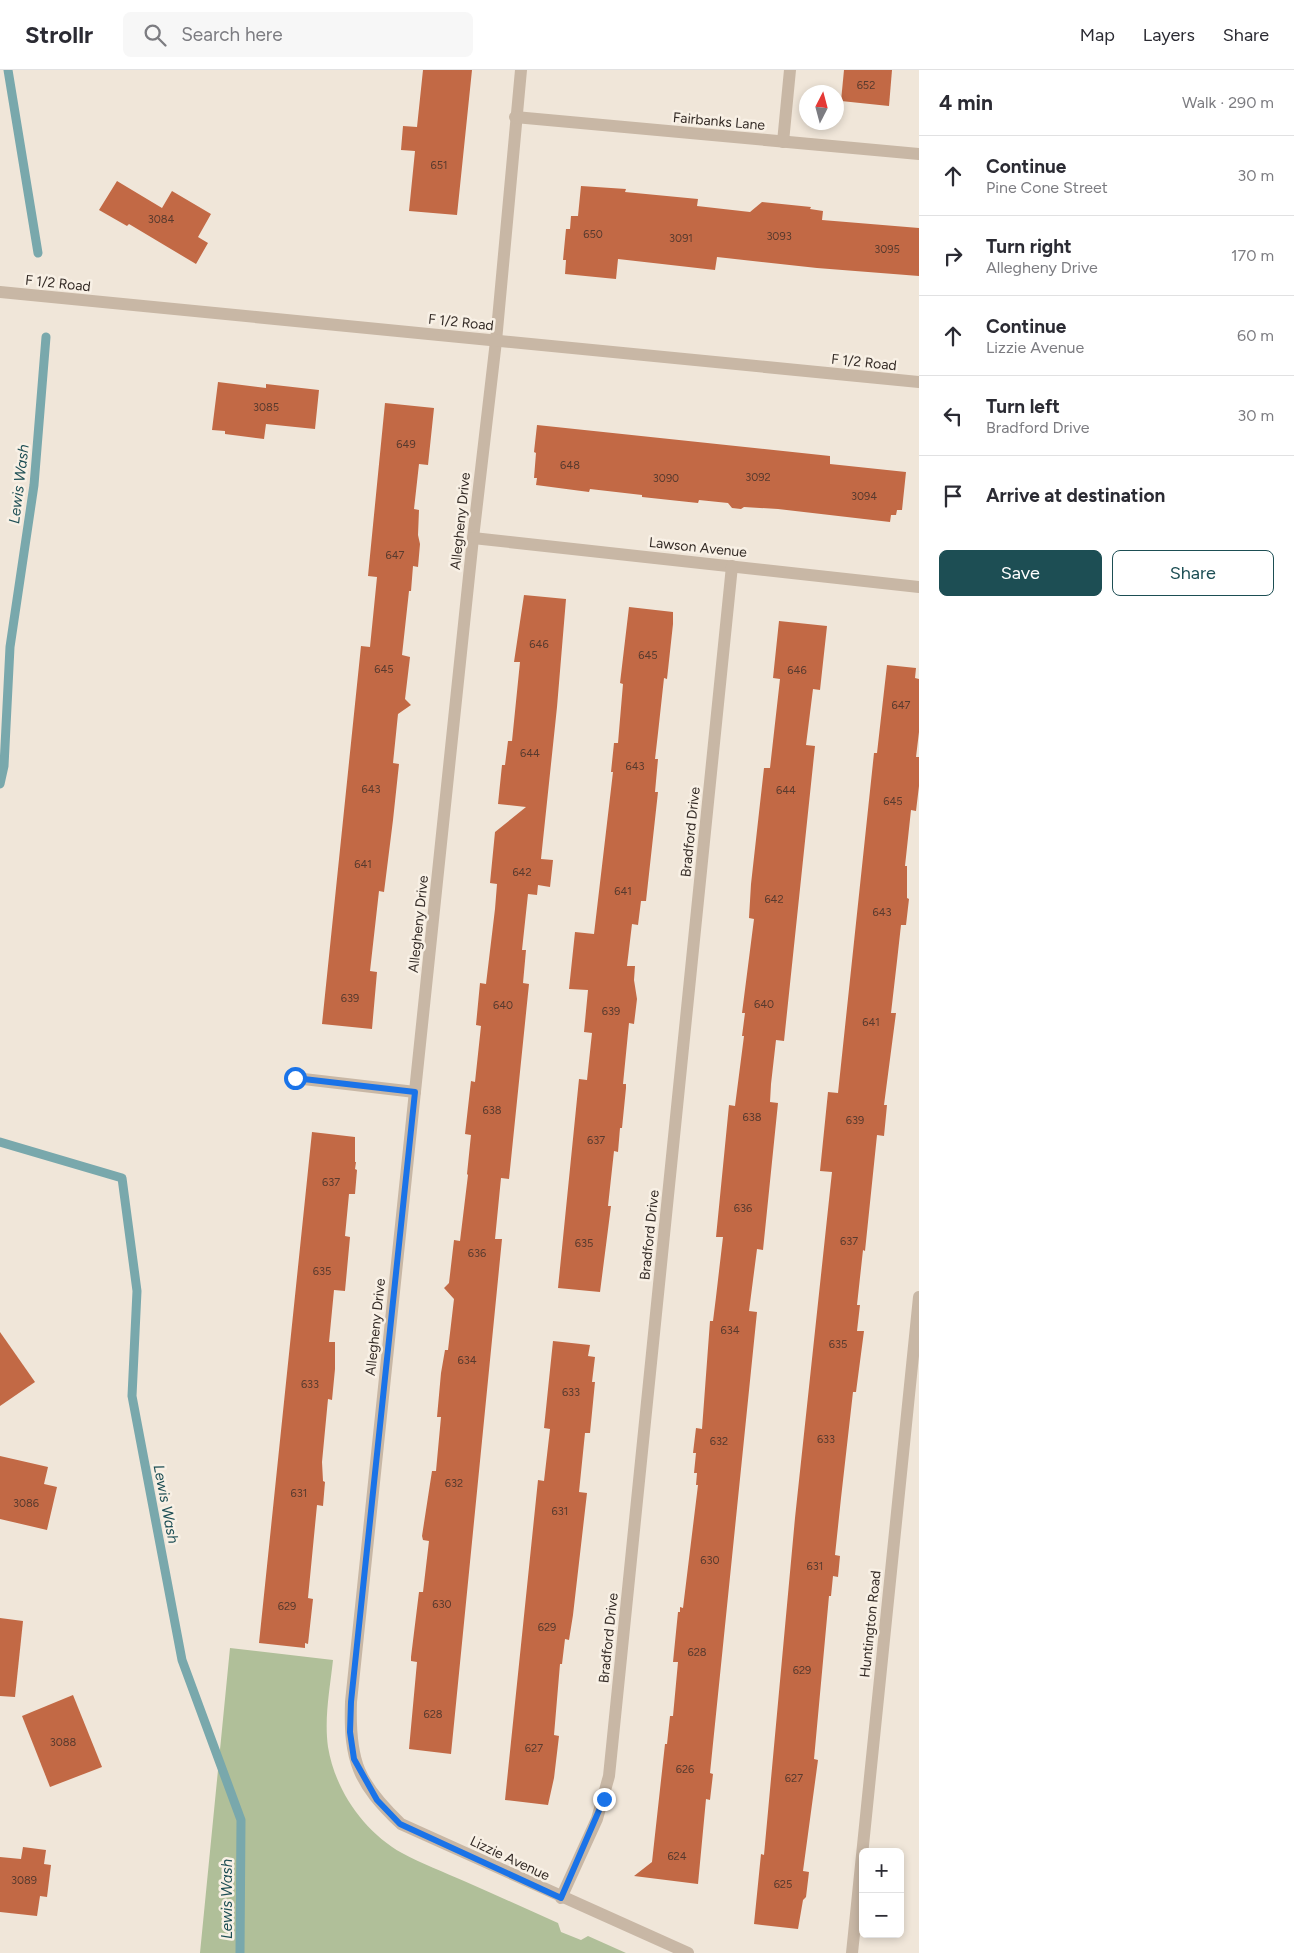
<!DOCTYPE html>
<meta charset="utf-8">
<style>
body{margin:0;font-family:Figtree,sans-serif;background:#f7f7f7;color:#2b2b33}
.controls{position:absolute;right:15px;bottom:15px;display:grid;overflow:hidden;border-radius:8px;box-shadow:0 2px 8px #0003}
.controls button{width:45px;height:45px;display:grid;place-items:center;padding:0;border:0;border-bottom:1px solid #e1e1e2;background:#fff;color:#2b2b33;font:25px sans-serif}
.compass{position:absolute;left:799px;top:15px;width:45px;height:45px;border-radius:50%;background:#fff;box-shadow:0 2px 8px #0003;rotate:6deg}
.stop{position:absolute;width:15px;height:15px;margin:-11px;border:4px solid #1a73e8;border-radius:50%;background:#fff}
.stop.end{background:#1a73e8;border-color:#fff;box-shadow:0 1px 5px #0008}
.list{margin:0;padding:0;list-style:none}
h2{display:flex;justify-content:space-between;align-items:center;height:65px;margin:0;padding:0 20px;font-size:21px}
h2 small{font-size:16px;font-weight:400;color:#7c7c81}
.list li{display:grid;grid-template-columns:32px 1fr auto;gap:15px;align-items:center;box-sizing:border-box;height:80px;padding:0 20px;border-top:1px solid #e1e1e2}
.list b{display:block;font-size:19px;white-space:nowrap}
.list p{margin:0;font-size:16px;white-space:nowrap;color:#7c7c81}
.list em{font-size:16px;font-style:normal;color:#7c7c81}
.actions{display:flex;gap:10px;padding:15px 20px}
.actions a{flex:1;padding:11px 0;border:1px solid #1d4e54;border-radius:8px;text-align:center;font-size:18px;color:#1d4e54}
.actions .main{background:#1d4e54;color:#fff}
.icon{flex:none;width:28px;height:28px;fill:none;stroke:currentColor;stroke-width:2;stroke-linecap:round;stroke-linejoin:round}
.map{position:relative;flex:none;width:919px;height:1883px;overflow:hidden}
header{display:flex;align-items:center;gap:30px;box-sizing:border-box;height:70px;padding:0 25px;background:#fff;border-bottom:1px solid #e1e1e2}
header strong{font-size:24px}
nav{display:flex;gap:28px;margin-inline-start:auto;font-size:18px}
.search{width:350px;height:45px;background:#f7f7f7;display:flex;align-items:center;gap:12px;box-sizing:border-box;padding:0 18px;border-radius:8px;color:#7c7c81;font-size:19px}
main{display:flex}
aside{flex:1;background:#fff}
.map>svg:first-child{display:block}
.green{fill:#b0bf99}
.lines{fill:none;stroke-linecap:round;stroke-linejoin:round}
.stream{stroke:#79a8ac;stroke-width:9}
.building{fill:#c26945}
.minor{stroke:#c8b7a5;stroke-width:12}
.route{stroke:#1a73e8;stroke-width:6}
.labels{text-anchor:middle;stroke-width:5;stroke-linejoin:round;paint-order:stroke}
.number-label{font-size:11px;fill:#583a2e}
.street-label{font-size:14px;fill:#342b26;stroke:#f8f0e5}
.water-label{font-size:15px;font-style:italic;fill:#1d4e54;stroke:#f8f0e5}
</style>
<header>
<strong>Strollr</strong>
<div class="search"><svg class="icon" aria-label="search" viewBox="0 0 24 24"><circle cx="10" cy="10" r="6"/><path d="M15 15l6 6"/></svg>Search here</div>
<nav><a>Map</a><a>Layers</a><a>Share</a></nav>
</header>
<main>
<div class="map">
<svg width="919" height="1883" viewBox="0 0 919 1883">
<rect width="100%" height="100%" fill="#f0e6d9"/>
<path class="green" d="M230,1578L333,1590C330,1618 324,1648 328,1677C335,1720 364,1762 402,1783C422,1794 444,1802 464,1811C496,1825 527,1839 558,1853L561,1862L581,1870L588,1866L626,1883H200Z"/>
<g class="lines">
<g class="stream">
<path d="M8,0L38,183"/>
<path d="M0,714L4,696L10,577L34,415L46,267"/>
<path d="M0,1072L122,1108L137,1221L132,1326L182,1590L241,1750L240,1883"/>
</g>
</g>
<g class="building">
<path d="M423,0H472L457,145L409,141L415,81L401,80L403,56L417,57Z"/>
<path d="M844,0H892L889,36L841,31Z"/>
<path d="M117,111L162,138L172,121L211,144L198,167L208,173L196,194L129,154L127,156L99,140Z"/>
<path d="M581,116L626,119L625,122L698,129L697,136L750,142L762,132L811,137L810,139L823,141L822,150L919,158V206L817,198L717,187L715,200L618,189L616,209L565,204L566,190H563L566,159H570L571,146H578Z"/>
<path d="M218,312L266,318V314L319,320L315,359L266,354L264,369L225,364V361L212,360Z"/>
<path d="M385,333L434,338L428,395L419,394L414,439L419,440L418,465L420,474L418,497L413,496L411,521H409L402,585L410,587L405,629L411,635L398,644L393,693L399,694L393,750L384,822L379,821L370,901L377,902L372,959L322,954L361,576L370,577L377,507L368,506Z"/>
<path d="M537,355L830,386V394L906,402L902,440H897L896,445H891L890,452L778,439L744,437L741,439L732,438L728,433L699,430L698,433L642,427V425L590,419L589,422L536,415L537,408H534L536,383L534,382Z"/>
<path d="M524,525L566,529L557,637L541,789L553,790L550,817L538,815L537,825L528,824L522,880H526L523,913L529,914L509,1109L501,1108L495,1169H502L451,1684L409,1679L417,1592L411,1591V1587L419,1522H423L429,1471L423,1470L422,1466L432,1401H436L441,1347H437L441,1303L445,1280H448L454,1229L444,1218L449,1213L454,1170L460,1171L468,1105L467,1104L471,1065L465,1064L471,1011L475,1012L481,956L476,955L480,913L486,914L495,839L497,814L490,813L495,762L526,737L498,734L502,695H505L508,671H512L520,592H514Z"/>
<path d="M629,537L673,542V554L667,609L664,608L658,663L655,689H658L655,722H658L646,831H641L638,855L632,854L627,896H635L634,910L637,929L634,954L629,953L623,1014H626V1018L622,1058H620L618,1082L614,1081L608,1136H611L600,1222L558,1218L579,1009L587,1010L592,963L584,962L588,920L569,919L575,862L594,864L613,702H611L614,673H618L623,614L620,613Z"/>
<path d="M779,551L827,556L820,620L813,619L806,675L815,676L784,971L776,970L771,1014L770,1032L778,1033L763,1180L757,1179L749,1241L757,1242L710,1703L713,1704L710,1730L706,1729L698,1814L634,1806L652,1792L665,1674H667L670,1646H673L678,1592H673L678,1542H680V1537L683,1538L698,1415H696L697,1403H694L696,1383H693L696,1358L702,1359L710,1251H713L716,1227L723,1167H716L724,1086L729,1035L735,1036L744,966H742L745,943H742L754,849L749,848L751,814L764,698H770L780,609L773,608Z"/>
<path d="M887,595L916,598L915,608L919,609V662L916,687H919V716L916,741L911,740L905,796H907V828L909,829L906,855H901L897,891L891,943H896L884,1035H887L884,1066L877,1065L865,1181L863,1180L857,1235H860L857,1261H864L856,1322H853L841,1428L835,1485L840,1486L838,1507L833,1506L831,1526H829L814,1689L818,1690L803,1801L809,1802L806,1827L803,1830L798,1859L754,1854L761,1784L764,1785L795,1448L832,1102L820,1101L828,1022L838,1023L874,683H877Z"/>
<path d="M312,1062L355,1067V1092H356L355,1099L357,1100L355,1124H349L345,1166L350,1167L345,1221L334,1220L329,1272H335V1299L332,1330L328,1329L322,1392L323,1411L325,1412L323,1436L317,1435L308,1528L313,1529L308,1574L305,1573V1578L259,1573Z"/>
<path d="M0,1262L35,1312L0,1336Z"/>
<path d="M553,1271L590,1275L588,1286L595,1287L592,1312H595L590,1363H585L579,1422L587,1423L573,1545L569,1570L565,1569L562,1594H560L554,1665L559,1666L554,1708L548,1735L505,1730L538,1410L544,1411L550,1359L544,1358Z"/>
<path d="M0,1386L48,1397L44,1414L57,1417L47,1460L0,1449Z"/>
<path d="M0,1548L23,1551L15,1627L0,1626Z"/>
<path d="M73,1625L102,1697L50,1717L22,1646Z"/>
<path d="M23,1777L46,1780L44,1794L51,1795L47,1827L40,1826L37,1846L0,1842V1787L21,1789Z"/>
</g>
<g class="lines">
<g class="minor">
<path d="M521,0L496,271L473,468L351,1632C349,1691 358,1713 401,1754L688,1883"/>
<path d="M515,47L919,84"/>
<path d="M783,72L790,0"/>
<path d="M0,222L919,312"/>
<path d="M473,468L919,517"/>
<path d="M295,1008L415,1022"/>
<path d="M561,1828L597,1749L609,1706L732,496"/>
<path d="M852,1883L919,1227"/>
</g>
</g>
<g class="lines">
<path class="route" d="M295,1008L415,1022L351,1632L350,1662L354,1689L377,1730L400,1754L561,1828L604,1729"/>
</g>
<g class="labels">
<g class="number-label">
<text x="866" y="19">652</text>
<text x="439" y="99">651</text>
<text x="161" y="153">3084</text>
<text x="593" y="168">650</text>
<text x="779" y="170">3093</text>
<text x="681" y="172">3091</text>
<text x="887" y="183">3095</text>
<text x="266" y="341">3085</text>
<text x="406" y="378">649</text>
<text x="570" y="399">648</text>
<text x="758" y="411">3092</text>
<text x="666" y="412">3090</text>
<text x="864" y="430">3094</text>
<text x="395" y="489">647</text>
<text x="539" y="578">646</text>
<text x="648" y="589">645</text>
<text x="384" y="603">645</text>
<text x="797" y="604">646</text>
<text x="901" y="639">647</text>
<text x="530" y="687">644</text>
<text x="635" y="700">643</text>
<text x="371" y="723">643</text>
<text x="786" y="724">644</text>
<text x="893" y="735">645</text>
<text x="363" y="798">641</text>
<text x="522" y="806">642</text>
<text x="623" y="825">641</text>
<text x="774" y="833">642</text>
<text x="882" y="846">643</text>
<text x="350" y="932">639</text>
<text x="764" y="938">640</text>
<text x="503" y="939">640</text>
<text x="611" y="945">639</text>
<text x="871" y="956">641</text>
<text x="492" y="1044">638</text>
<text x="752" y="1051">638</text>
<text x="855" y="1054">639</text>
<text x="596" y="1074">637</text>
<text x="331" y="1116">637</text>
<text x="743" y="1142">636</text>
<text x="849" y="1175">637</text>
<text x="584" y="1177">635</text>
<text x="477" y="1187">636</text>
<text x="322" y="1205">635</text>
<text x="730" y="1264">634</text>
<text x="838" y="1278">635</text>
<text x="467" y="1294">634</text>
<text x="310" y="1318">633</text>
<text x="571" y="1326">633</text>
<text x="826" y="1373">633</text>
<text x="719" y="1375">632</text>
<text x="454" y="1417">632</text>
<text x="299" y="1427">631</text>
<text x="26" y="1437">3086</text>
<text x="560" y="1445">631</text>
<text x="710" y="1494">630</text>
<text x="815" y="1500">631</text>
<text x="442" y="1538">630</text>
<text x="287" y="1540">629</text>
<text x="547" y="1561">629</text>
<text x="697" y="1586">628</text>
<text x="802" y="1604">629</text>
<text x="433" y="1648">628</text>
<text x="63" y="1676">3088</text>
<text x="534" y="1682">627</text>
<text x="685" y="1703">626</text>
<text x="794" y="1712">627</text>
<text x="677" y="1790">624</text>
<text x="24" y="1814">3089</text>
<text x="783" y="1818">625</text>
</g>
<g class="street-label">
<text transform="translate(719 51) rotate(5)" y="5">Fairbanks Lane</text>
<text transform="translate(58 213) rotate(6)" y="5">F 1/2 Road</text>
<text transform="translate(461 252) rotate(6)" y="5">F 1/2 Road</text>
<text transform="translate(864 292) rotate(6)" y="5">F 1/2 Road</text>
<text transform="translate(460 451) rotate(-84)" y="5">Allegheny Drive</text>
<text transform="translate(698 477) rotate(6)" y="5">Lawson Avenue</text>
<text transform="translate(690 762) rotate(-84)" y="5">Bradford Drive</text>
<text transform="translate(418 854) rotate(-84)" y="5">Allegheny Drive</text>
<text transform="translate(649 1165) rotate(-84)" y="5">Bradford Drive</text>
<text transform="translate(375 1257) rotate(-84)" y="5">Allegheny Drive</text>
<text transform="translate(870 1554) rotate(-84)" y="5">Huntington Road</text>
<text transform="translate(608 1568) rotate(-84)" y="5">Bradford Drive</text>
<text transform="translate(510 1788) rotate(25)" y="5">Lizzie Avenue</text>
</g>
<g class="water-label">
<text transform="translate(19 414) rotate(-83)" y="5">Lewis Wash</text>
<text transform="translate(166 1434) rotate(79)" y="5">Lewis Wash</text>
<text transform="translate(227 1829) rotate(-90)" y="5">Lewis Wash</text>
</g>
</g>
</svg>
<div class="controls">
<button>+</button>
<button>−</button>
</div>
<svg class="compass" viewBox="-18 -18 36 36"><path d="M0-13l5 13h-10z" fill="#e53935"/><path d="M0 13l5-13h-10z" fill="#7c7c81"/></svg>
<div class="stop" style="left:295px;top:1008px"></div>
<div class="stop end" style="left:604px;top:1729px"></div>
</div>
<aside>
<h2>4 min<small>Walk · 290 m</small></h2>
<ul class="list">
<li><svg class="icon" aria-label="ahead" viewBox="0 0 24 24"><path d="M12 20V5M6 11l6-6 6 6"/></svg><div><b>Continue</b><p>Pine Cone Street</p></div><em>30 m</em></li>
<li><svg class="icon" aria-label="right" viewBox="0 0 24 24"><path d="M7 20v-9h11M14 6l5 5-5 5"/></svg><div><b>Turn right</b><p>Allegheny Drive</p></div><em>170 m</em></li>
<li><svg class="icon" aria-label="ahead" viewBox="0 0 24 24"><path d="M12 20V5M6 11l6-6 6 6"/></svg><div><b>Continue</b><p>Lizzie Avenue</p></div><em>60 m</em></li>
<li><svg class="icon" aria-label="left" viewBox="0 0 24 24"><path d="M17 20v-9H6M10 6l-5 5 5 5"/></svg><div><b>Turn left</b><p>Bradford Drive</p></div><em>30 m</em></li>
<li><svg class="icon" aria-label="arrive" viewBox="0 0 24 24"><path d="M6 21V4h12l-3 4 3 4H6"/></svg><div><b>Arrive at destination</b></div></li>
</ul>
<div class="actions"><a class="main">Save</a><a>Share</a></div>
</aside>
</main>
